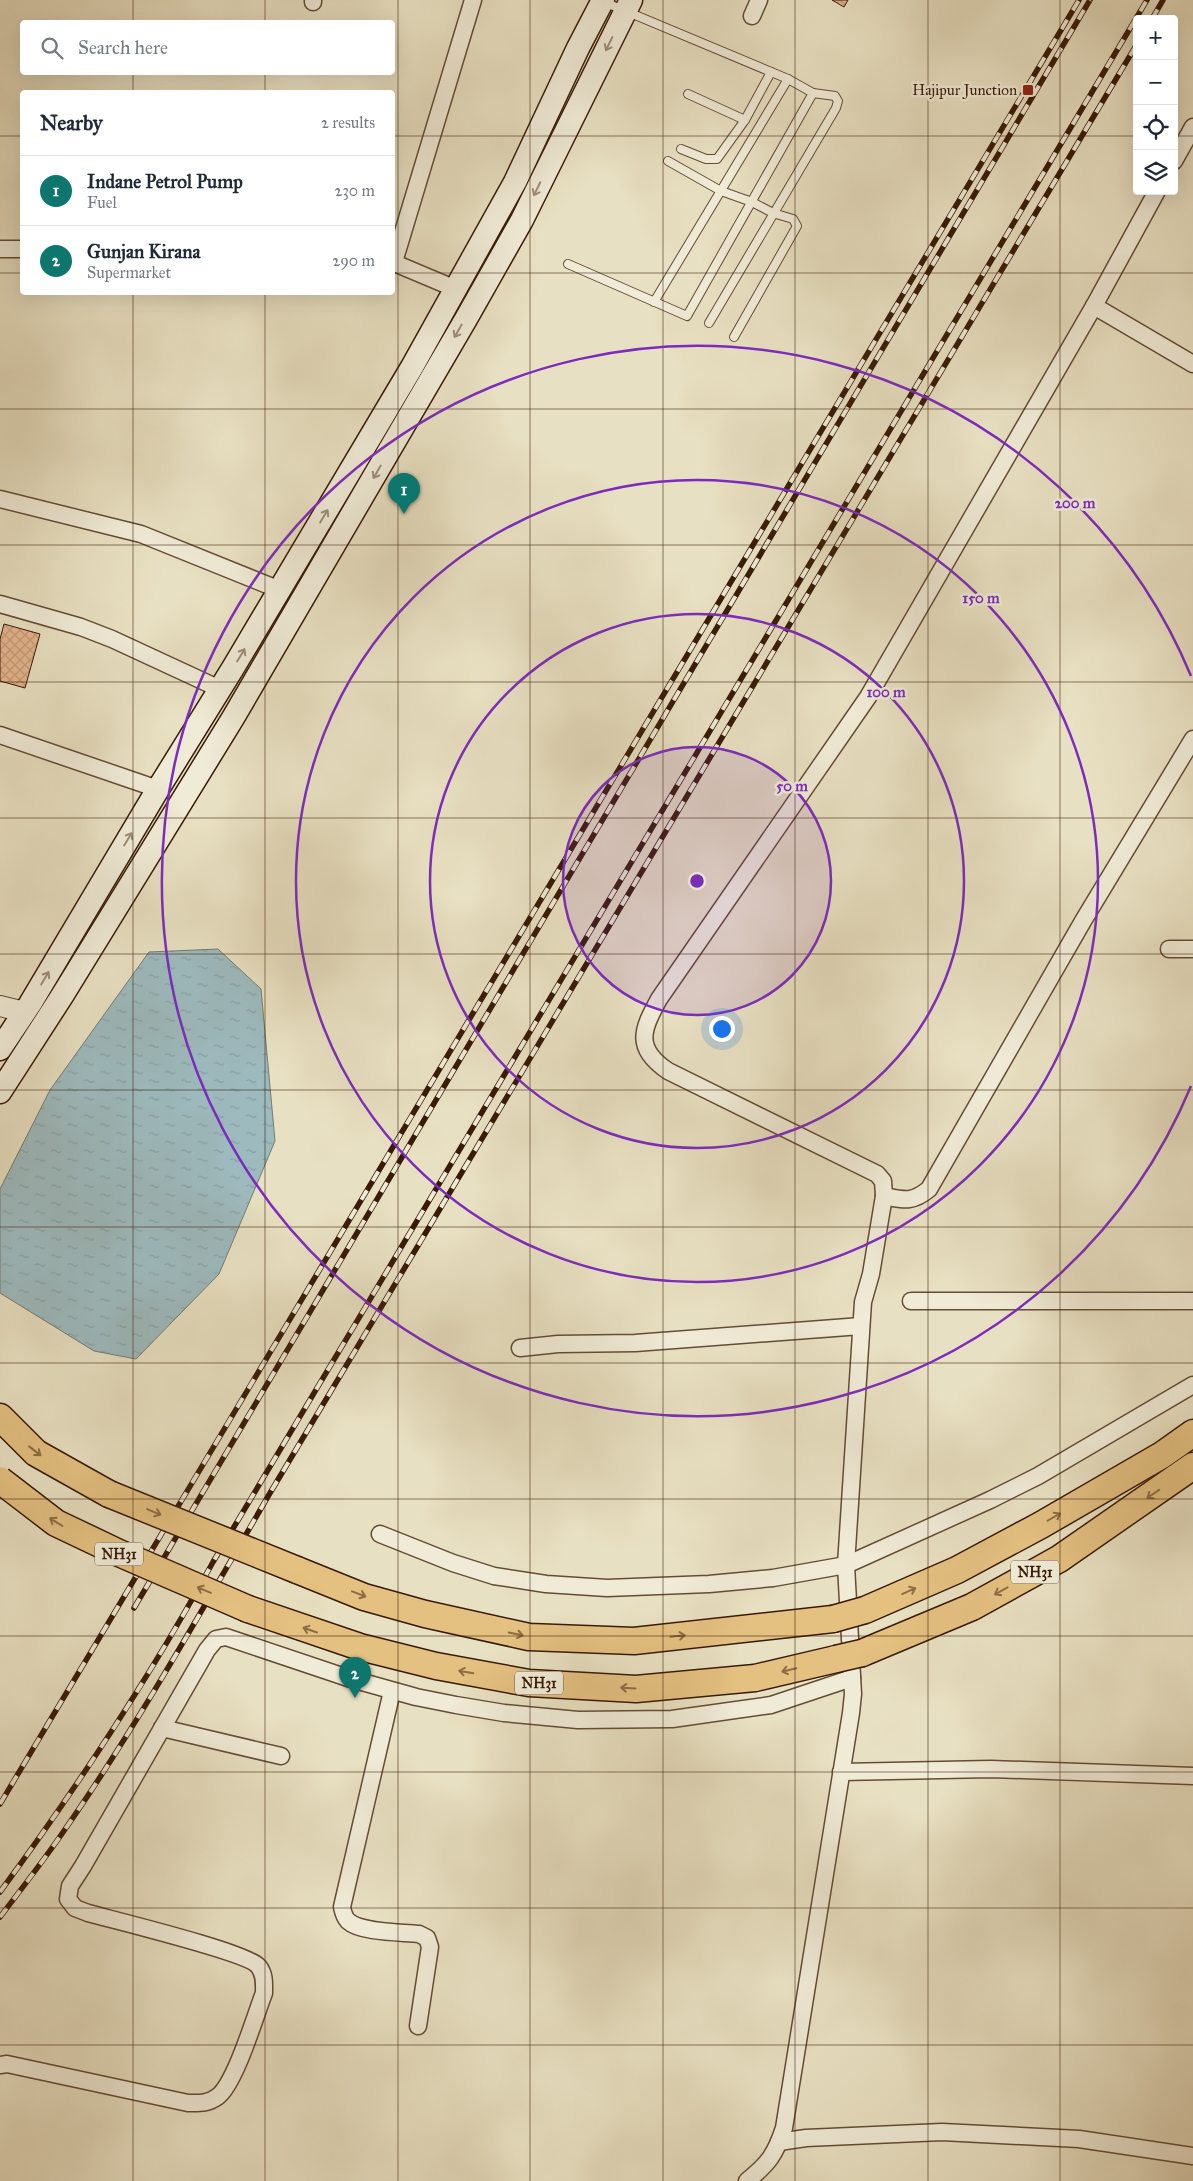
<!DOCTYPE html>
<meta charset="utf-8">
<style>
body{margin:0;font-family:"IM FELL Great Primer",serif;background:#f6f6f7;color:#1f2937}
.controls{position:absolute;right:15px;top:15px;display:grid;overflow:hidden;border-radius:5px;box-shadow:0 5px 20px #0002}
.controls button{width:45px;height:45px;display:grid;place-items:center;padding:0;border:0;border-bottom:1px solid #e0e1e3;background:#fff;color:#1f2937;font:25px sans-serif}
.you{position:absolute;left:721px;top:1028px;width:18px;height:18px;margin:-12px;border:4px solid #fff;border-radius:50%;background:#1a73e8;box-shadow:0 0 0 8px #1a73e833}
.badge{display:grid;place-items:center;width:32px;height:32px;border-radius:50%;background:#0f766e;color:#fff;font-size:16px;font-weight:700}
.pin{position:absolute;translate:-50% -41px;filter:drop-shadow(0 1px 2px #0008)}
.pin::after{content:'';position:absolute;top:26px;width:18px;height:15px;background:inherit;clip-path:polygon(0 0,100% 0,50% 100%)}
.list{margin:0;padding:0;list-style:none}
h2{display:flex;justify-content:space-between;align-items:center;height:65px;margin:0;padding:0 20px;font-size:21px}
h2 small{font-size:16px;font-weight:400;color:#747a83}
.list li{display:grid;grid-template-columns:32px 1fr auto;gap:15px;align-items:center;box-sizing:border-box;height:70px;padding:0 20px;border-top:1px solid #e0e1e3}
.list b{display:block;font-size:19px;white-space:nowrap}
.list p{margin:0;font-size:16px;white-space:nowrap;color:#747a83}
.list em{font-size:16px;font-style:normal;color:#747a83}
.icon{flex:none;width:28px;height:28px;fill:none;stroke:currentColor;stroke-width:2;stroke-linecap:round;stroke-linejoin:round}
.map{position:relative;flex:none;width:1193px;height:2181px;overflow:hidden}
.search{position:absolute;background:#fff;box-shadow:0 5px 20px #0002;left:20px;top:20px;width:375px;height:55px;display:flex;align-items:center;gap:12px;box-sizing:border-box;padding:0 18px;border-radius:5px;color:#747a83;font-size:19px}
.panel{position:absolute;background:#fff;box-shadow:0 5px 20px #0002;left:20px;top:90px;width:375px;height:205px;border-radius:5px}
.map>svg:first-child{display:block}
.water{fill:url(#water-ripples);stroke:#757a74}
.building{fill:url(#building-cross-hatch);stroke:#381a06}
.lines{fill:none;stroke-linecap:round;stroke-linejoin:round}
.service-casing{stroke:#644c35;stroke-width:10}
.minor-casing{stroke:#644c35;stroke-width:19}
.tertiary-casing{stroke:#644c35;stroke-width:22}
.secondary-casing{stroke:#381a06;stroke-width:25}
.trunk-casing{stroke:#381a06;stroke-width:29}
.service{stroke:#f0ebd7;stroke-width:8}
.minor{stroke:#f0ebd7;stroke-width:16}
.tertiary{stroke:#f0ebd7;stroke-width:20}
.secondary{stroke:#f0ebd7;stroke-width:22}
.trunk{stroke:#e4c081;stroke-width:26}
.rail-casing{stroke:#381a06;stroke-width:5.5}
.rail{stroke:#f0ebd7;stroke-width:4;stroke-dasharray:11;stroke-linecap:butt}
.trunk-bridge-casing{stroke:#381a06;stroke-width:29;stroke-linecap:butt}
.trunk-bridge{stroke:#e4c081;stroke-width:26}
.oneway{stroke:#9d8d79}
.oneway2{stroke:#8e6d44}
.grid{fill:none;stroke:#381a06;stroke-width:1;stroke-opacity:0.55}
.ring{fill:none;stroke:#7b2cbf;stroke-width:2.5}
.poi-dot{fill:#8f2418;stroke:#f0ebd7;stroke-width:2}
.labels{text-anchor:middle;stroke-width:5;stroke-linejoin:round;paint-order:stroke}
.shield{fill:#f0ebd7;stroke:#6f5945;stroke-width:1}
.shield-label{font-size:14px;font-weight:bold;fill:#381a06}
.poi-label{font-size:15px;fill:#381a06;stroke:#f0ebd7;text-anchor:end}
.centre{fill:#7b2cbf;stroke:#f0ebd7;stroke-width:2.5}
.ring-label{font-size:15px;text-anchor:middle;font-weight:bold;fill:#7b2cbf;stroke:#f0ebd7;stroke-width:5;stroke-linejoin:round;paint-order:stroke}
</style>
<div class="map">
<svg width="1193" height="2181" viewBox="0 0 1193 2181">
<defs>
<pattern id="water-ripples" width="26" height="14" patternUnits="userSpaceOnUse" patternTransform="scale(1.25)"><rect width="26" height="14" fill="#9dbabe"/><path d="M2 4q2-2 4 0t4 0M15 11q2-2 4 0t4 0" fill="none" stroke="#889fa2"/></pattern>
<pattern id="building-cross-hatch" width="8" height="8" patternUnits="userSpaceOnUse" patternTransform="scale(1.25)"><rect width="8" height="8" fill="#e4b58e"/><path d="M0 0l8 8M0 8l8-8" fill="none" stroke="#c49b79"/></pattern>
</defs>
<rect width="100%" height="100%" fill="#e8e0c2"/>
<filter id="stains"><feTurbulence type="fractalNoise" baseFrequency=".004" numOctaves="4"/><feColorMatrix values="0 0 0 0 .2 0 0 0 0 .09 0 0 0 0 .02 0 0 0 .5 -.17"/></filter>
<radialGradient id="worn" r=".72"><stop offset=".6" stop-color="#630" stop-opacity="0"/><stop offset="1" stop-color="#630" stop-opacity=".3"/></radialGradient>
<path class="water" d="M218,949L261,989L275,1141L219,1274L136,1359L94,1351L0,1293V1189L50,1090L149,952Z"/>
<g class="building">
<path d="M832,0H848L844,7Z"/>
<path d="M4,624L40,634L25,688L0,681V639Z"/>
</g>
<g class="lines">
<g class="service-casing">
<g id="service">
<path d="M688,94L745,120"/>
<path d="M681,149L706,159H717L745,120L771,72"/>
<path d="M668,161L721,191L752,202L773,213L793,219L797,226L734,337"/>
<path d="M568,264L687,316L813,93L788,79L604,2"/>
<path d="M654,302L788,79"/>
<path d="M709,323L836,108L838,101L835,96L813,93"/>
</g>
</g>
<g class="minor-casing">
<g id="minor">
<path d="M313,2V0"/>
<path d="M752,16L759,0"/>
<path d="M1174,161L1193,127"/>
<path d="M0,249H22"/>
<path d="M392,262L456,289"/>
<path d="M394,262L473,0"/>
<path d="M1094,306L1193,364"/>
<path d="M0,499L141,534L280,590"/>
<path d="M0,604L81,627L112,639L220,689"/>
<path d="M0,735L158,789"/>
<path d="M1169,949H1193"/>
<path d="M884,1196C904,1200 912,1203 929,1189L1083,921L1193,739"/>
<path d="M911,1301H1193"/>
<path d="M520,1348L558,1344L635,1343L861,1326"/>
<path d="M380,1534L453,1563L494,1576L546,1584L607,1588L709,1584L773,1578L846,1565L990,1500L1038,1476L1193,1385"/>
<path d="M392,1691L342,1907C343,1912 344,1917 348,1921C361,1933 402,1932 419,1934L427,1938L430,1947L418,2026"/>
<path d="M162,1728L281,1756"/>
<path d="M841,1772L991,1769L1193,1776"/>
<path d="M0,2065L7,2064L188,2103C199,2103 207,2104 217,2097C235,2085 255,2016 264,1993C264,1984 265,1975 259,1967C250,1953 113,1920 88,1913L75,1908L68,1899L70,1886L83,1866L207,1650L216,1639L226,1637L348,1678L416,1697L456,1705L504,1713L578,1720L672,1719L771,1705L852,1678"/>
<path d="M779,2142L806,2138L942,2132L1079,2139L1193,2156"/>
<path d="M747,2181C769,2163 775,2155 784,2128L851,1713L853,1694L846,1565L863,1302L871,1274L884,1196L883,1181L877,1174L668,1071C634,1048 642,1030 659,999L868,697L1094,306L1157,191"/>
</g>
</g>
<g class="tertiary-casing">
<path id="tertiary" d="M0,1006L24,1012"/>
</g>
<g class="secondary-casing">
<g id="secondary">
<path d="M0,1049L30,1004L158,789L233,668L412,367L515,182L578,48L603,0"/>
<path d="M0,1092L62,996L233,718L466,319L522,220L631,0"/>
</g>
</g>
<g class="trunk-casing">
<g id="trunk">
<path d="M0,1417L36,1453L109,1494"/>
<path d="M297,1570L364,1597L425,1614L529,1637L634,1641L833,1619"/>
<path d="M248,1609L360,1647L436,1666L529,1683L636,1689L755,1678L836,1659"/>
<path d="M865,1610L957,1570L1041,1525L1162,1455L1193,1433"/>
<path d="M862,1653L972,1607L1059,1559L1193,1466"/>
</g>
</g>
<use href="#service" class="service"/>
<use href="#minor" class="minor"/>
<use href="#tertiary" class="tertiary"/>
<use href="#secondary" class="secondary"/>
<use href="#trunk" class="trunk"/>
<g class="rail-casing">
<g id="rail">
<path d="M1152,19L1163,0"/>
<path d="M134,1608L1090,0"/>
<path d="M0,1804L1079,0"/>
<path d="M0,1892C78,1786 150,1677 213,1562L1147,0"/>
<path d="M0,1917C20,1891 40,1865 59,1838C136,1728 202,1610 270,1493L1137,44"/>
</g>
</g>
<use href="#rail" class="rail"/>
<g class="trunk-bridge-casing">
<g id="trunk-bridge">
<path d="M0,1480L56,1523L119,1553L248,1609"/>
<path d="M109,1494L297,1570"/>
<path d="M833,1619L865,1610"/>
<path d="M836,1659L862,1653"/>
</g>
</g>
<use href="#trunk-bridge" class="trunk-bridge"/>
</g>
<defs><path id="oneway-shaft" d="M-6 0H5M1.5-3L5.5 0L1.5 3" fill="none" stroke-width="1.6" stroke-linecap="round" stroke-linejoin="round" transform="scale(1.25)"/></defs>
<g class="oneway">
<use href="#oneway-shaft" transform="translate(609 44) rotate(116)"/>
<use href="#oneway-shaft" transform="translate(537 189) rotate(116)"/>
<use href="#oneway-shaft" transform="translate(458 331) rotate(120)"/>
<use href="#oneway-shaft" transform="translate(377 472) rotate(120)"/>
<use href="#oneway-shaft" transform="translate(324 516) rotate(-59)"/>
<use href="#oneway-shaft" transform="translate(241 655) rotate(-59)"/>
<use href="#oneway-shaft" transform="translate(128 839) rotate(-59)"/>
<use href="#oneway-shaft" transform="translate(45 978) rotate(-59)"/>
</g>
<g class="oneway2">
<use href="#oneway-shaft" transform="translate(35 1451) rotate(38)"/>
<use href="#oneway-shaft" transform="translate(1153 1494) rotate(146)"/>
<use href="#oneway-shaft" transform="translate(154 1512) rotate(22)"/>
<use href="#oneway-shaft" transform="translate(1054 1517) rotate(-30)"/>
<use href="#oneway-shaft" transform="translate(56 1522) rotate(-148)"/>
<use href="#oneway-shaft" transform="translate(204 1590) rotate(-157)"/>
<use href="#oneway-shaft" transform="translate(909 1591) rotate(-24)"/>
<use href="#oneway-shaft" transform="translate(1001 1591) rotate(151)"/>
<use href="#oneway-shaft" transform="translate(359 1594) rotate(21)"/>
<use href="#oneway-shaft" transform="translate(310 1630) rotate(-161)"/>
<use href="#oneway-shaft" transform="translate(516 1634) rotate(12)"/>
<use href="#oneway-shaft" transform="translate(678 1636) rotate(-6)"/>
<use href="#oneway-shaft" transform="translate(789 1670) rotate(167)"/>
<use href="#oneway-shaft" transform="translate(466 1672) rotate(-170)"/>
<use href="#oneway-shaft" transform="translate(628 1688) rotate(-177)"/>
</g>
<path class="grid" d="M133,0V22M265,0V22M398,0V2181M530,0V2181M663,0V2181M795,0V2181M928,0V2181M1060,0V2181M133,72V92M265,72V92M0,136H22M392,136H1137M1174,136H1193M0,273H22M392,273H1193M133,292V2181M265,292V2181M0,409H1193M0,545H1193M0,682H1193M0,818H1193M0,954H1193M0,1090H1193M0,1227H1193M0,1363H1193M0,1499H1193M0,1636H1193M0,1772H1193M0,1908H1193M0,2045H1193"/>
<circle cx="697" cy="881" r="134" fill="#7b2cbf" fill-opacity=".12"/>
<g class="ring">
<circle cx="697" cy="881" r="134"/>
<circle cx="697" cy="881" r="267"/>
<circle cx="697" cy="881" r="401"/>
<path d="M1191 1086A535 535 0 1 1 1191 676"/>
</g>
<rect class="poi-dot" x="1022" y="84" width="12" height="12" rx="2.5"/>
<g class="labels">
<g class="shield">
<rect x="95" y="1542.5" width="48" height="23" rx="4"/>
<rect x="1011" y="1560.5" width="48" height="23" rx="4"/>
<rect x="515" y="1671.5" width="48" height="23" rx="4"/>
</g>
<g class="shield-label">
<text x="119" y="1559">NH31</text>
<text x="1035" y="1577">NH31</text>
<text x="539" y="1688">NH31</text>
</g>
<g class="poi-label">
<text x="1017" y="95">Hajipur Junction</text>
</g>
</g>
<circle cx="697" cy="881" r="8" class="centre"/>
<g class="ring-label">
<text x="1075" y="508">200 m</text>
<text x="981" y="603">150 m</text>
<text x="886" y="697">100 m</text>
<text x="792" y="791">50 m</text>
</g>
<rect width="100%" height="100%" filter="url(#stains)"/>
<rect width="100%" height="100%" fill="url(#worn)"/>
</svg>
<div class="controls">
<button>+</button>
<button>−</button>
<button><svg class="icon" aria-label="locate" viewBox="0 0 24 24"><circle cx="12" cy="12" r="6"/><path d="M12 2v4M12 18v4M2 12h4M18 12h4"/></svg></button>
<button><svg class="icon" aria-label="layers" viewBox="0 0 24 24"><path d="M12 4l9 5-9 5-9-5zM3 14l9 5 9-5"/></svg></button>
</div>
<div class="you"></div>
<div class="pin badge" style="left:404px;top:514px">1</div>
<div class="pin badge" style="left:355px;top:1698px">2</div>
<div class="search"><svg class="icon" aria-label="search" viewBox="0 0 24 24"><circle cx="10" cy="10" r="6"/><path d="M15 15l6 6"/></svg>Search here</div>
<section class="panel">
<h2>Nearby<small>2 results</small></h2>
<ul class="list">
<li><span class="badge">1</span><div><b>Indane Petrol Pump</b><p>Fuel</p></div><em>230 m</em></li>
<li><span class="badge">2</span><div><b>Gunjan Kirana</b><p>Supermarket</p></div><em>290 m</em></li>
</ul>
</section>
</div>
